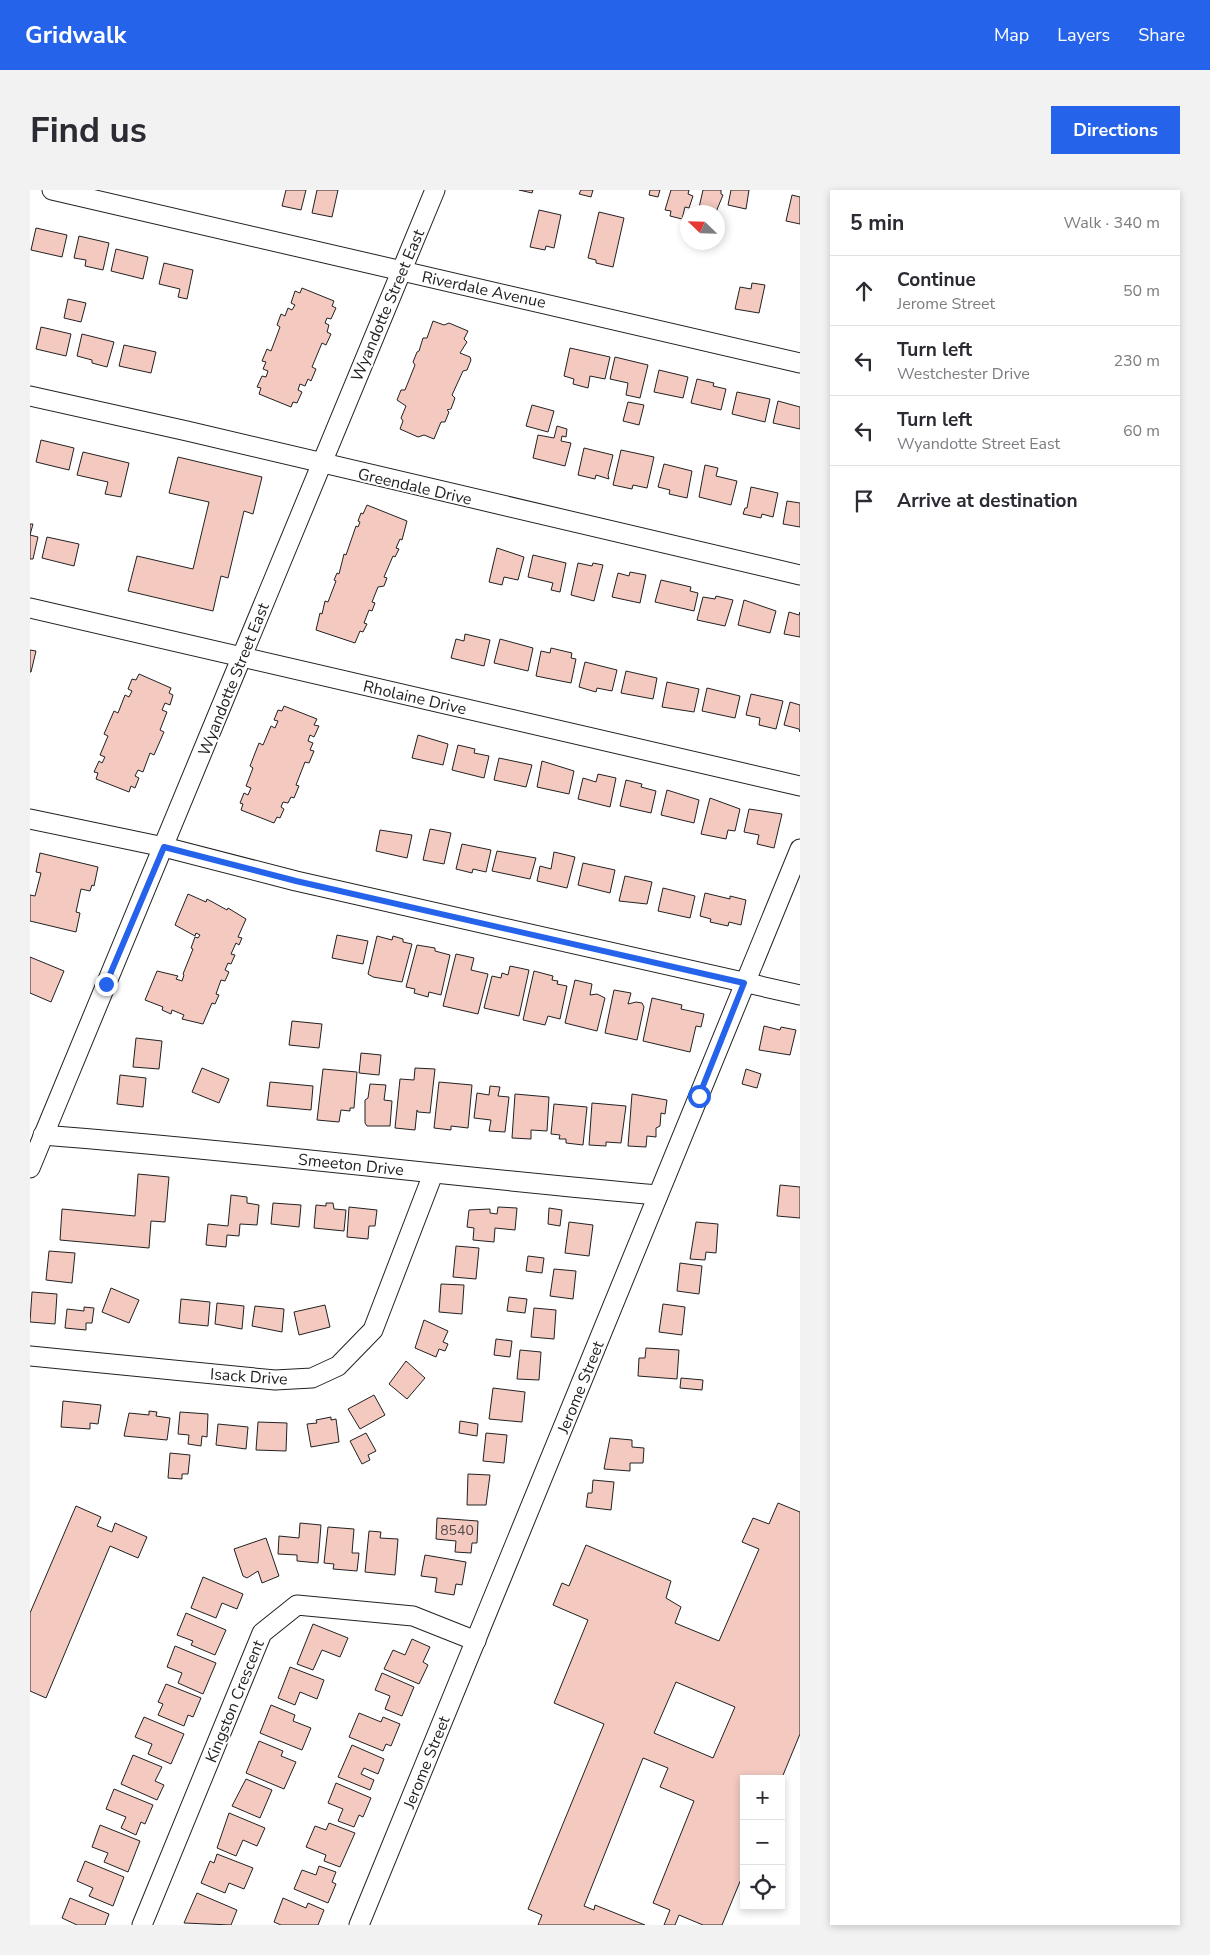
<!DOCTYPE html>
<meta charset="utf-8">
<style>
body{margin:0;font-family:"Nunito Sans",sans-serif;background:#f2f2f3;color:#2b2b33}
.controls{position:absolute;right:15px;bottom:15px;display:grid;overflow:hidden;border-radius:0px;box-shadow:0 2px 8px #0003}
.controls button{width:45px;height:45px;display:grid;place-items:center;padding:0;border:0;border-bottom:1px solid #e1e1e2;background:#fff;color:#2b2b33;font:25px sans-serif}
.compass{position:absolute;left:650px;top:15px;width:45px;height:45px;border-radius:50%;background:#fff;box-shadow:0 2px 8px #0003;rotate:293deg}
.stop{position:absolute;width:15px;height:15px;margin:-11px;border:4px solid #2563eb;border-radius:50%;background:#fff}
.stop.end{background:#2563eb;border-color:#fff;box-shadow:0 1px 5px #0008}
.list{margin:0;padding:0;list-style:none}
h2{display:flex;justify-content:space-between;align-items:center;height:65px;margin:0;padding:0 20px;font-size:21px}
h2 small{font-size:16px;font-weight:400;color:#7c7c81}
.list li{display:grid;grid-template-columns:32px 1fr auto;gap:15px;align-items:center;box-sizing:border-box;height:70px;padding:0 20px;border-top:1px solid #e1e1e2}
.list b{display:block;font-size:19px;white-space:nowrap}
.list p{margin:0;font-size:16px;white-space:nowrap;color:#7c7c81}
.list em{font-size:16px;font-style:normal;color:#7c7c81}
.icon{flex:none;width:28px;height:28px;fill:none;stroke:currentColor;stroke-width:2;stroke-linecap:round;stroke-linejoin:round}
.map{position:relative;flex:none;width:770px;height:1735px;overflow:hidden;border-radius:0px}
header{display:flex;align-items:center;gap:30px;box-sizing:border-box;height:70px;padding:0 25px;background:#2563eb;color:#fff}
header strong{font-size:24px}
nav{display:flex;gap:28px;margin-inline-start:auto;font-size:18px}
.intro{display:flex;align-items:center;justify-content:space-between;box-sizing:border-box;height:120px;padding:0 30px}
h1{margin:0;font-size:35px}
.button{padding:12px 22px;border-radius:0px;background:#2563eb;color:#fff;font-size:18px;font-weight:700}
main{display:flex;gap:30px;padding:0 30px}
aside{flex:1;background:#fff;border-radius:0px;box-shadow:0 2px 8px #0003}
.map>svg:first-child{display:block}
.building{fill:#f3c9c0;stroke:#222;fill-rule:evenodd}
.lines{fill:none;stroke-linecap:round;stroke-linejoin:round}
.minor-casing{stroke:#222;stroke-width:21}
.minor{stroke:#fff;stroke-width:19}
.route{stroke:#2563eb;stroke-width:6}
.labels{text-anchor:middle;stroke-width:4;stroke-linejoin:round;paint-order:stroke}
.number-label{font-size:14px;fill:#564c4a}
.street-label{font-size:16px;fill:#222;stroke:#fff}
</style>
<header>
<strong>Gridwalk</strong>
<nav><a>Map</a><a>Layers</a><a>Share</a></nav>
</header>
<div class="intro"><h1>Find us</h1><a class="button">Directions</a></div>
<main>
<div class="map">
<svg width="770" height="1735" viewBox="0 0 770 1735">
<rect width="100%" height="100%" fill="#fff"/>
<g class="building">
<path d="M256,0H276L271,20L252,16Z"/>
<path d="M287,0H308L302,27L282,23Z"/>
<path d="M489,0H503L502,3Z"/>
<path d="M551,0H563L561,7L549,4Z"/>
<path d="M620,0H630L628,7L619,5Z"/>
<path d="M641,0H659L658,4L663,6L659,18L655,17L652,29L640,26L641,21L635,20Z"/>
<path d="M673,0H691V4L693,5L686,22H668Z"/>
<path d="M701,0H719L716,19L698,15Z"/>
<path d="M762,5L770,7V34L756,31Z"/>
<path d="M509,20L531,25L524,58L516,56L515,60L500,57Z"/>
<path d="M569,22L594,28L583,77L566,73V70L558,68Z"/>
<path d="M6,38L37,45L32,67L1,60Z"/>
<path d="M49,46L79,53L73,80L55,76L56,70L44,68Z"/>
<path d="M86,59L118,67L113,89L81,81Z"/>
<path d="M134,73L163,80L157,109L148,107L150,99L129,94Z"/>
<path d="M722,93L735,95L729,123L705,119L710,97L721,99Z"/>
<path d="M272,98L304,111L302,116L306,118L301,129L297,128L295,133L299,135L297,142L301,144L296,155L292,153L282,177L286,179L281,191L278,189L275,196L270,194L268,200L272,202L267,213L263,212L261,217L229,204L231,198L227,197L232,186L236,187L238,181L233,179L236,172L232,171L237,159L241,161L250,137L247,135L251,124L255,126L258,118L262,120L265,115L261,113L265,101L270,103Z"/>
<path d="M38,109L56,113L51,132L34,128Z"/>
<path d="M403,131L414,135L419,133L438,141L434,149L437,152L430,163L440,167L441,170L437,180L433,181L422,205L425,208L421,219L417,220L419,222L415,232H411L404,249L394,245L388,247L370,239L373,231L371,228L376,216L367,210L371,200H375L385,175L383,172L387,162L389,161L393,148H397Z"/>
<path d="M11,137L41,144L36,166L6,159Z"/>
<path d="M52,144L84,152L77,177L62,173V170L47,166Z"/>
<path d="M94,155L126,162L121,183L89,176Z"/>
<path d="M540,158L580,167L575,189L560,186L558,198L543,194L544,189L534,186Z"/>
<path d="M585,167L618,175L610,208L596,205L598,193L580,189Z"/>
<path d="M629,180L658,187L653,208L624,202Z"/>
<path d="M667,189L684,193L683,196L696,199L691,220L661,213Z"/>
<path d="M707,202L740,209L735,232L702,224Z"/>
<path d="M748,211L770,217V239L743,233Z"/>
<path d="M598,212L614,215L609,235L593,231Z"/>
<path d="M502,215L524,221L518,242L496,236Z"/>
<path d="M527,236L537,239L536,247L532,246L531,251L541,253L535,276L503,268L508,245L524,248Z"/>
<path d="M11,250L44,258L39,280L6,272Z"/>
<path d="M554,258L583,265L578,285L579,289L566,285L565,289L548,285Z"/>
<path d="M591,260L624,267L617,298L603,295L602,299L583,295Z"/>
<path d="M53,262L99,273L91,307L75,304L78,292L47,285Z"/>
<path d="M148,267L232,287L223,324L214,321L198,388L191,386L183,421L98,401L107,366L163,379L179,312L139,303Z"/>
<path d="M634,274L662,281L657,308L639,304L640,300L628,297Z"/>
<path d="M675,275L688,278L686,286L707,291L701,315L669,307Z"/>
<path d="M721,297L748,303L743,327L732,324L731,328L713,324L715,318H717Z"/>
<path d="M757,311L770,313V337L753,334Z"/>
<path d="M337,315L377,331L372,350L370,349L366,358L369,359L365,367L363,366L354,387L357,388L354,396L348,397L342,412L345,413L342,421L339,420L334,433L337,434L333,442L330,441L325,453L286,440L290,423L292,424L295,411L298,412L306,391L304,390L307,383L309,384L314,364L316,365L326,336L328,337L330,332L328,331L331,323L333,324Z"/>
<path d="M0,334H3L0,345L8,347L3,369H0Z"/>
<path d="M17,347L49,354L44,376L12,368Z"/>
<path d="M467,358L494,367L488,390L474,387L472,395L459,392Z"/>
<path d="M503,365L536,373L530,402L521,400L523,393L498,387Z"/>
<path d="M548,373L562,376L563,373L573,375L564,411L541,405Z"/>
<path d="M600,382L616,385L610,413L582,407L588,383L599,386Z"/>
<path d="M631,390L661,397L660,401L668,403L664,421L625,412Z"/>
<path d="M686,406L703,410L695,436L667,430L673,407L685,409Z"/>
<path d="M714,410L746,421L740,443L708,435Z"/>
<path d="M759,422L769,425L770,422V447L754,444Z"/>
<path d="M435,444L460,450L454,476L421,468L426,449L434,451Z"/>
<path d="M470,449L503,458L498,481L464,473Z"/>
<path d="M521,458L542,463L541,468L546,469L541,493L506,486L511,461L520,463Z"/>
<path d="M0,460L6,461L1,482H0Z"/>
<path d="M555,472L587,480L582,501L567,498L566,502L549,497Z"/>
<path d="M596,481L627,488L623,509L591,503Z"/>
<path d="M109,484L141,498L139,503L143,505L140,515L135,513L132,520L137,522L130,540L134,542L124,565L120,563L113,582L108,580L105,586L109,588L105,598L101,596L99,602L66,589L68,583L64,582L69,571L72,573L75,567L70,565L78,546L74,544L84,521L88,523L95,505L99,507L102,501L98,499L102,489L106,490Z"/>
<path d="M637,492L669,499L664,522L632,517Z"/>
<path d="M677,498L710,506L705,528L672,521Z"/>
<path d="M721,504L753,511L746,539L729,535L730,528L716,525Z"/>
<path d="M760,512L770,515V542L769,539L754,535Z"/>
<path d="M254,516L287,529L284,535L289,536L284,547L280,545L278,551L283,553L280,560L284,561L279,573L275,572L266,595L269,596L264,608L261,607L258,613L253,612L251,617L254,619L250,628L247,627L244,633L211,620L213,614L210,613L214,603L218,605L221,598L216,596L223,578L220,576L229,553L233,555L241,536L245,538L248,531L244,530L248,520L252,521Z"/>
<path d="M388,545L418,554L413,575L382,568Z"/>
<path d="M428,555L445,559L444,563L459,566L454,588L422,580Z"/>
<path d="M469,568L502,575L496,597L464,590Z"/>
<path d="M512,571L544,581L539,604L507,597Z"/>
<path d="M568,584L586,588L580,617L548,609L553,588L566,592Z"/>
<path d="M596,590L612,594L611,597L626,601L621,623L590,616Z"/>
<path d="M637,600L669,610L664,633L631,625Z"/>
<path d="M680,608L710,619L705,641L698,640L696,649L671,644Z"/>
<path d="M719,619L752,624L744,658L727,654L729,645L714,642Z"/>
<path d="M400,639L421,643L414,674L393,670Z"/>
<path d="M350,640L382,645L377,668L346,661Z"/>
<path d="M432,654L461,660L456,682L443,679L442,683L426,679Z"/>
<path d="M467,661L506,668L500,689L462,681Z"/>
<path d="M524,662L545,667L537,698L507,691L510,676L521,679Z"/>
<path d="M10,663L68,677L64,696L62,695L60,701L51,699L46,722L50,723L46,742L0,731V705L5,706L11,683L6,682Z"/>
<path d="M553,673L585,680L580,703L548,695Z"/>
<path d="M595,686L622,692L617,714L589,711Z"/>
<path d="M633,698L665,706L660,728L628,721Z"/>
<path d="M675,703L700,709V706L716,710L711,735L699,732L698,736L680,732L681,729L670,726Z"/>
<path d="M158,704L176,712L177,709L197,720L198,718L216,729L208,747L212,748L209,755L206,753L201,764L205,765L201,774L198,773L195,780L199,782L195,791L191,790L186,804L189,805L185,814L182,813L173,834L152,829L154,825L142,820L141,824L132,820L133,817L115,810L127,781L148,786L146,789L152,791L154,785L153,784L163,759L161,758L165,747L168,748L170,745L166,743L165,746L145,735Z"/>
<path d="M307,745L338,751L333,774L302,768Z"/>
<path d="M347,746L362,750L363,746L373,749V752L382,754L372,792L343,787L338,784Z"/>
<path d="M387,755L405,758V761L420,765L411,805L399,802L398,807L384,803L385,799L376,797Z"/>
<path d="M426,764L444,768L441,780L458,784L448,824L413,816Z"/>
<path d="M0,767L34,781L21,812L0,803Z"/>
<path d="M480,776L499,780L489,826L454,818L462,786L471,788L472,783L478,785Z"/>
<path d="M504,781L523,786L522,790L528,791L527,794L537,796L530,829L518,826L515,835L493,830Z"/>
<path d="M545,790L562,794L560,805L567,804L575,808L567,841L535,833Z"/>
<path d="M584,800L601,803L598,814L606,812L612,813L614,817L607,850L575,843Z"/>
<path d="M622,808L652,815L651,819L674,824L671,837L666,836L660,862L613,851Z"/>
<path d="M262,831L292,834L289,858L259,855Z"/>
<path d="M734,836L750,840L751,837L766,840L760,865L729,860Z"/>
<path d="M106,848L132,851L129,879L103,877Z"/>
<path d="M331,863L351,865L349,885L329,883Z"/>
<path d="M172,878L199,889L189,913L162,902Z"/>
<path d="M385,878L405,879L400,923L388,922L387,920L385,940L365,938L370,889L384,890Z"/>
<path d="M293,879L327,882L324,918H320V921L311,920L309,932L287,930Z"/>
<path d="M716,879L731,884L727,898L712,894Z"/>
<path d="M90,885L116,888L113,917L87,914Z"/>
<path d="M240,892L283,896L281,920L237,916Z"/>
<path d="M409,892L442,895L438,938L421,936V940L404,938Z"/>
<path d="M340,894L356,895L354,910L362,911L360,936H337L335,933V910L338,908Z"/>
<path d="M460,896L470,897L468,906L479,907L475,942L459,941L461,930L444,928L447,903L459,905Z"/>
<path d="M485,904L519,907L517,941L501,940V949L482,948Z"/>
<path d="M602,904L637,910L635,924L631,923L630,936L626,938V947L617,946L616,957L598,956Z"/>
<path d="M562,913L596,916L591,953L576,952V956L559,955Z"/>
<path d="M524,914L557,917L553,955L536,953V949H529L530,945L521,944Z"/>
<path d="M108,984L139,987L135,1032L121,1031L119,1058L30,1050L32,1019L105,1026Z"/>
<path d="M750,995L770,997V1028L747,1026Z"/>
<path d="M201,1005L217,1007V1013L229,1015L227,1035L210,1034L209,1046L197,1045L196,1057L176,1055L178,1034L198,1036Z"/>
<path d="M243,1013L271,1015L269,1037L241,1034Z"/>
<path d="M296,1013H303L304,1019L316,1020L314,1041L284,1038L286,1015L296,1016Z"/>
<path d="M319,1017L347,1020L345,1036H339L338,1049L317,1047Z"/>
<path d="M468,1017L487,1018L485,1040L465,1038L464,1052L443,1050L444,1038L437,1037L439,1020L460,1019V1023L467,1024Z"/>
<path d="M519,1018L532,1020L530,1036L518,1034Z"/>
<path d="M539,1032L563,1035L559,1066L535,1063Z"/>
<path d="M666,1032L688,1034L686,1063L676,1062L675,1070L660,1069Z"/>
<path d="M426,1056L449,1058L446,1089L423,1087Z"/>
<path d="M19,1061L45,1063L42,1093L16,1090Z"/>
<path d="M498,1066L514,1068L512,1083L496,1081Z"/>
<path d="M650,1073L672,1076L669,1104L647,1101Z"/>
<path d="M524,1079L546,1081L543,1109L520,1106Z"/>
<path d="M411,1094L434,1095L432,1124L409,1122Z"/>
<path d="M81,1098L109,1110L99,1133L72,1122Z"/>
<path d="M2,1102L27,1104L25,1134L0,1132Z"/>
<path d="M479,1107L497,1109L495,1123L477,1121Z"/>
<path d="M151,1109L180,1112L178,1136L149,1133Z"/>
<path d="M187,1113L214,1116L212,1139L185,1134Z"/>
<path d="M633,1114L655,1117L652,1145L629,1142Z"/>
<path d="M295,1115L300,1137L269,1145L264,1122Z"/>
<path d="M225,1116L254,1119L252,1142L222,1136Z"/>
<path d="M54,1117L64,1118L62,1133H56V1140L35,1138L37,1119L54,1121Z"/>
<path d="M504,1118L526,1120L524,1149L501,1147Z"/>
<path d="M394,1130L418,1141L413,1152L418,1154L415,1161L409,1159L406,1167L385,1158Z"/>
<path d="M466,1149L482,1151L480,1167L464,1165Z"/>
<path d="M616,1158L649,1160L647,1189L608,1186L609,1168H615Z"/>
<path d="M490,1160L511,1162L509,1190L487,1189Z"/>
<path d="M376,1171L395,1188L377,1209L359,1194Z"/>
<path d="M651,1188L673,1190L672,1200L650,1198Z"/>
<path d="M463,1198L495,1202L492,1232L459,1229Z"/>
<path d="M344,1205L355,1225L330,1239L318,1219Z"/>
<path d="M33,1211L71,1215L68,1234L60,1233V1239L31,1237Z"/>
<path d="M119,1221L127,1222L126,1226L140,1228L137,1250L94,1246L99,1223L119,1225Z"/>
<path d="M150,1222L178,1224L177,1247L172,1246L171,1256L158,1254L159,1245L148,1244Z"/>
<path d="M301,1227V1230L306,1229L309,1252L281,1257L277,1234L287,1233L286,1230Z"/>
<path d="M430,1231L448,1234L447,1246L429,1243Z"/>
<path d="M228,1232L257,1233L256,1261L226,1260Z"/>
<path d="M188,1234L218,1237L216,1259L186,1255Z"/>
<path d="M336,1243L346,1261L338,1265L340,1270L332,1274L320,1251Z"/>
<path d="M456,1243L477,1245L474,1273L453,1271Z"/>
<path d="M580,1248L602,1250V1257L614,1258L613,1273H600V1281L574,1279Z"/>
<path d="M140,1263L160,1265L158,1284H152V1289L138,1288Z"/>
<path d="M438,1284L460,1285L456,1315H437Z"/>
<path d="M563,1290L584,1292L581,1320L556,1317L558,1303H562Z"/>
<path d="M748,1313L770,1322V1544L751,1590L714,1589V1682L692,1735H673L649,1725L645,1735H634L640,1720L623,1713L664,1611L630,1597L638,1578L613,1568L554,1716L564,1720L565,1715L615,1735H508L512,1725L498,1719L574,1534L524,1513L558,1430L523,1415L532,1393L539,1396L556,1355L641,1391L636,1408L651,1417L645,1433L689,1451L729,1359L712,1352L723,1328L739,1334ZM646,1492L705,1517L683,1568L624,1543Z"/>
<path d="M46,1316L71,1327L67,1336L82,1342L85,1333L117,1347L108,1368L80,1356L16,1508L0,1501V1423Z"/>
<path d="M407,1328L448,1331L447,1353H442L441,1363L425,1362L426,1351L406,1349Z"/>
<path d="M270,1333L291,1335L288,1373L267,1371V1365L248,1364L249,1346L269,1348Z"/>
<path d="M298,1337L324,1339L322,1363H329L327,1381L303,1379L304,1374L294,1373Z"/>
<path d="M339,1341L351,1342L350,1348L368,1349L365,1385L335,1382Z"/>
<path d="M236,1348L249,1386L232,1393L228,1381L217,1388L213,1386L204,1359Z"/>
<path d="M395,1365L436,1372L432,1395L426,1394L424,1405L405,1402L407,1388L391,1386Z"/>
<path d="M173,1387L213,1404L207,1419L192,1413L186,1428L161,1418Z"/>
<path d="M156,1423L196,1440L185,1465L161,1455L163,1451L147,1445Z"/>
<path d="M283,1434L318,1448L310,1467L292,1460L283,1480L267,1474Z"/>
<path d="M382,1449L400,1457L393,1472L398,1475L389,1494L354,1479L363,1460L375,1465Z"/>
<path d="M145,1456L186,1473L173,1504L148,1493L152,1483L137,1477Z"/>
<path d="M260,1477L294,1490L287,1509L270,1502L265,1515L248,1508Z"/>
<path d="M352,1483L384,1497L372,1526L355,1519L360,1506L345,1500Z"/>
<path d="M136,1494L171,1508L163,1527L158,1525L154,1536L128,1525L133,1514L128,1512Z"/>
<path d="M241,1515L265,1525L263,1531L281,1538L272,1560L230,1543Z"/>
<path d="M329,1523L351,1532L353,1527L370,1534L361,1556L356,1554L353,1561L319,1547Z"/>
<path d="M114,1527L154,1544L141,1574L118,1564L122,1554L105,1547Z"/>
<path d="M229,1551L253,1561L251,1566L266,1572L254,1599L216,1583Z"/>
<path d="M322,1555L354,1569L348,1584L334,1578L331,1584L344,1590L340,1600L308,1587Z"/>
<path d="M103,1565L132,1577L125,1591L134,1595L127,1610L91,1594Z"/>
<path d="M216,1589L242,1600L230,1628L202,1616Z"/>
<path d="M306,1593L341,1608L333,1627L329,1625L324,1637L308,1631L313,1619L298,1613Z"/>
<path d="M84,1599L123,1615L115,1634L111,1632L106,1645L91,1638L96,1627L76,1619Z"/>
<path d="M199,1623L235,1638L227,1656L213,1650L206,1666L187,1658Z"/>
<path d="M299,1633L325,1643L310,1677L294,1671L296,1665L276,1657L285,1636L296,1640Z"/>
<path d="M70,1635L110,1651L98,1682L74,1672L78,1663L62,1657Z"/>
<path d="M187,1664L223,1678L214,1699L199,1693L195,1703L171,1693L180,1671L184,1673Z"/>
<path d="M55,1671L94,1687L83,1716L59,1706L63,1698L47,1691Z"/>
<path d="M289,1676L306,1682L302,1692L306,1694L298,1713L264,1699L272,1680L286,1685Z"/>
<path d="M167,1703L207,1720L201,1735L154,1733Z"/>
<path d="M40,1708L79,1724L75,1735H47L32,1728Z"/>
<path d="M253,1708L276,1718L278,1713L294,1720L288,1735H251L244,1732Z"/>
</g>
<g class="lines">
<g class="minor-casing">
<g id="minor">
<path d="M22,0L770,173"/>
<path d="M0,206L157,241L770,385"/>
<path d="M0,418L770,596"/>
<path d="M0,629L134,657L266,691L770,805"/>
<path d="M13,945C218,961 423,987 628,1005"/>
<path d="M0,978L405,0"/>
<path d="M0,1166L245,1190L282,1188L308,1176L343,1140L403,984"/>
<path d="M112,1735L232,1443L267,1415L383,1426L446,1451"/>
<path d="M329,1735L770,659"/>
</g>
</g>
<use href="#minor" class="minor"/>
</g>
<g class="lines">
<path class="route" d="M76,794L134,657L266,691L714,793L669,906"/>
</g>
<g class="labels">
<g class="number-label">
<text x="427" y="1345">8540</text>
</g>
<g class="street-label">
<text transform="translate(454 99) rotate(12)" y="6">Riverdale Avenue</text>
<text transform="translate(357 115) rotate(-67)" y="6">Wyandotte Street East</text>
<text transform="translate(385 296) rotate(13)" y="6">Greendale Drive</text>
<text transform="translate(203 489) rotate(-68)" y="6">Wyandotte Street East</text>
<text transform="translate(385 507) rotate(13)" y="6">Rholaine Drive</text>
<text transform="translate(321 974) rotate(6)" y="6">Smeeton Drive</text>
<text transform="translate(219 1186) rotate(4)" y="6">Isack Drive</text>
<text transform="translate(550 1197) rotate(-68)" y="6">Jerome Street</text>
<text transform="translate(204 1511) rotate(-68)" y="6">Kingston Crescent</text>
<text transform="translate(396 1572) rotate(-68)" y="6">Jerome Street</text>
</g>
</g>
</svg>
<div class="controls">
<button>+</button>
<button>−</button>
<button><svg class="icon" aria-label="locate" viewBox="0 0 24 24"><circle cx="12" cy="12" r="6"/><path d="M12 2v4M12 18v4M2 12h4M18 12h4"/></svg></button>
</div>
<svg class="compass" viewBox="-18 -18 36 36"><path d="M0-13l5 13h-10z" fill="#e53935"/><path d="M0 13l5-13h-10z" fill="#7c7c81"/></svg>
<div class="stop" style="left:669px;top:906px"></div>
<div class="stop end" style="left:76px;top:794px"></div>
</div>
<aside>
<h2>5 min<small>Walk · 340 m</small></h2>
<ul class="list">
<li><svg class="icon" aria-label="ahead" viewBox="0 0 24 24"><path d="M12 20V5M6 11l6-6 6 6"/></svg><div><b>Continue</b><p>Jerome Street</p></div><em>50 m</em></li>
<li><svg class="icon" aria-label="left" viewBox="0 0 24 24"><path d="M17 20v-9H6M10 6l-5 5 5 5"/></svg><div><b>Turn left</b><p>Westchester Drive</p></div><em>230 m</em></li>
<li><svg class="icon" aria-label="left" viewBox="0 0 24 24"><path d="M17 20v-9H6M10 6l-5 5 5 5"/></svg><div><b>Turn left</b><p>Wyandotte Street East</p></div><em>60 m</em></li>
<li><svg class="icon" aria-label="arrive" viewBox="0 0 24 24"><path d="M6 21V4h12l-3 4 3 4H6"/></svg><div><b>Arrive at destination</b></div></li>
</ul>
</aside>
</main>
